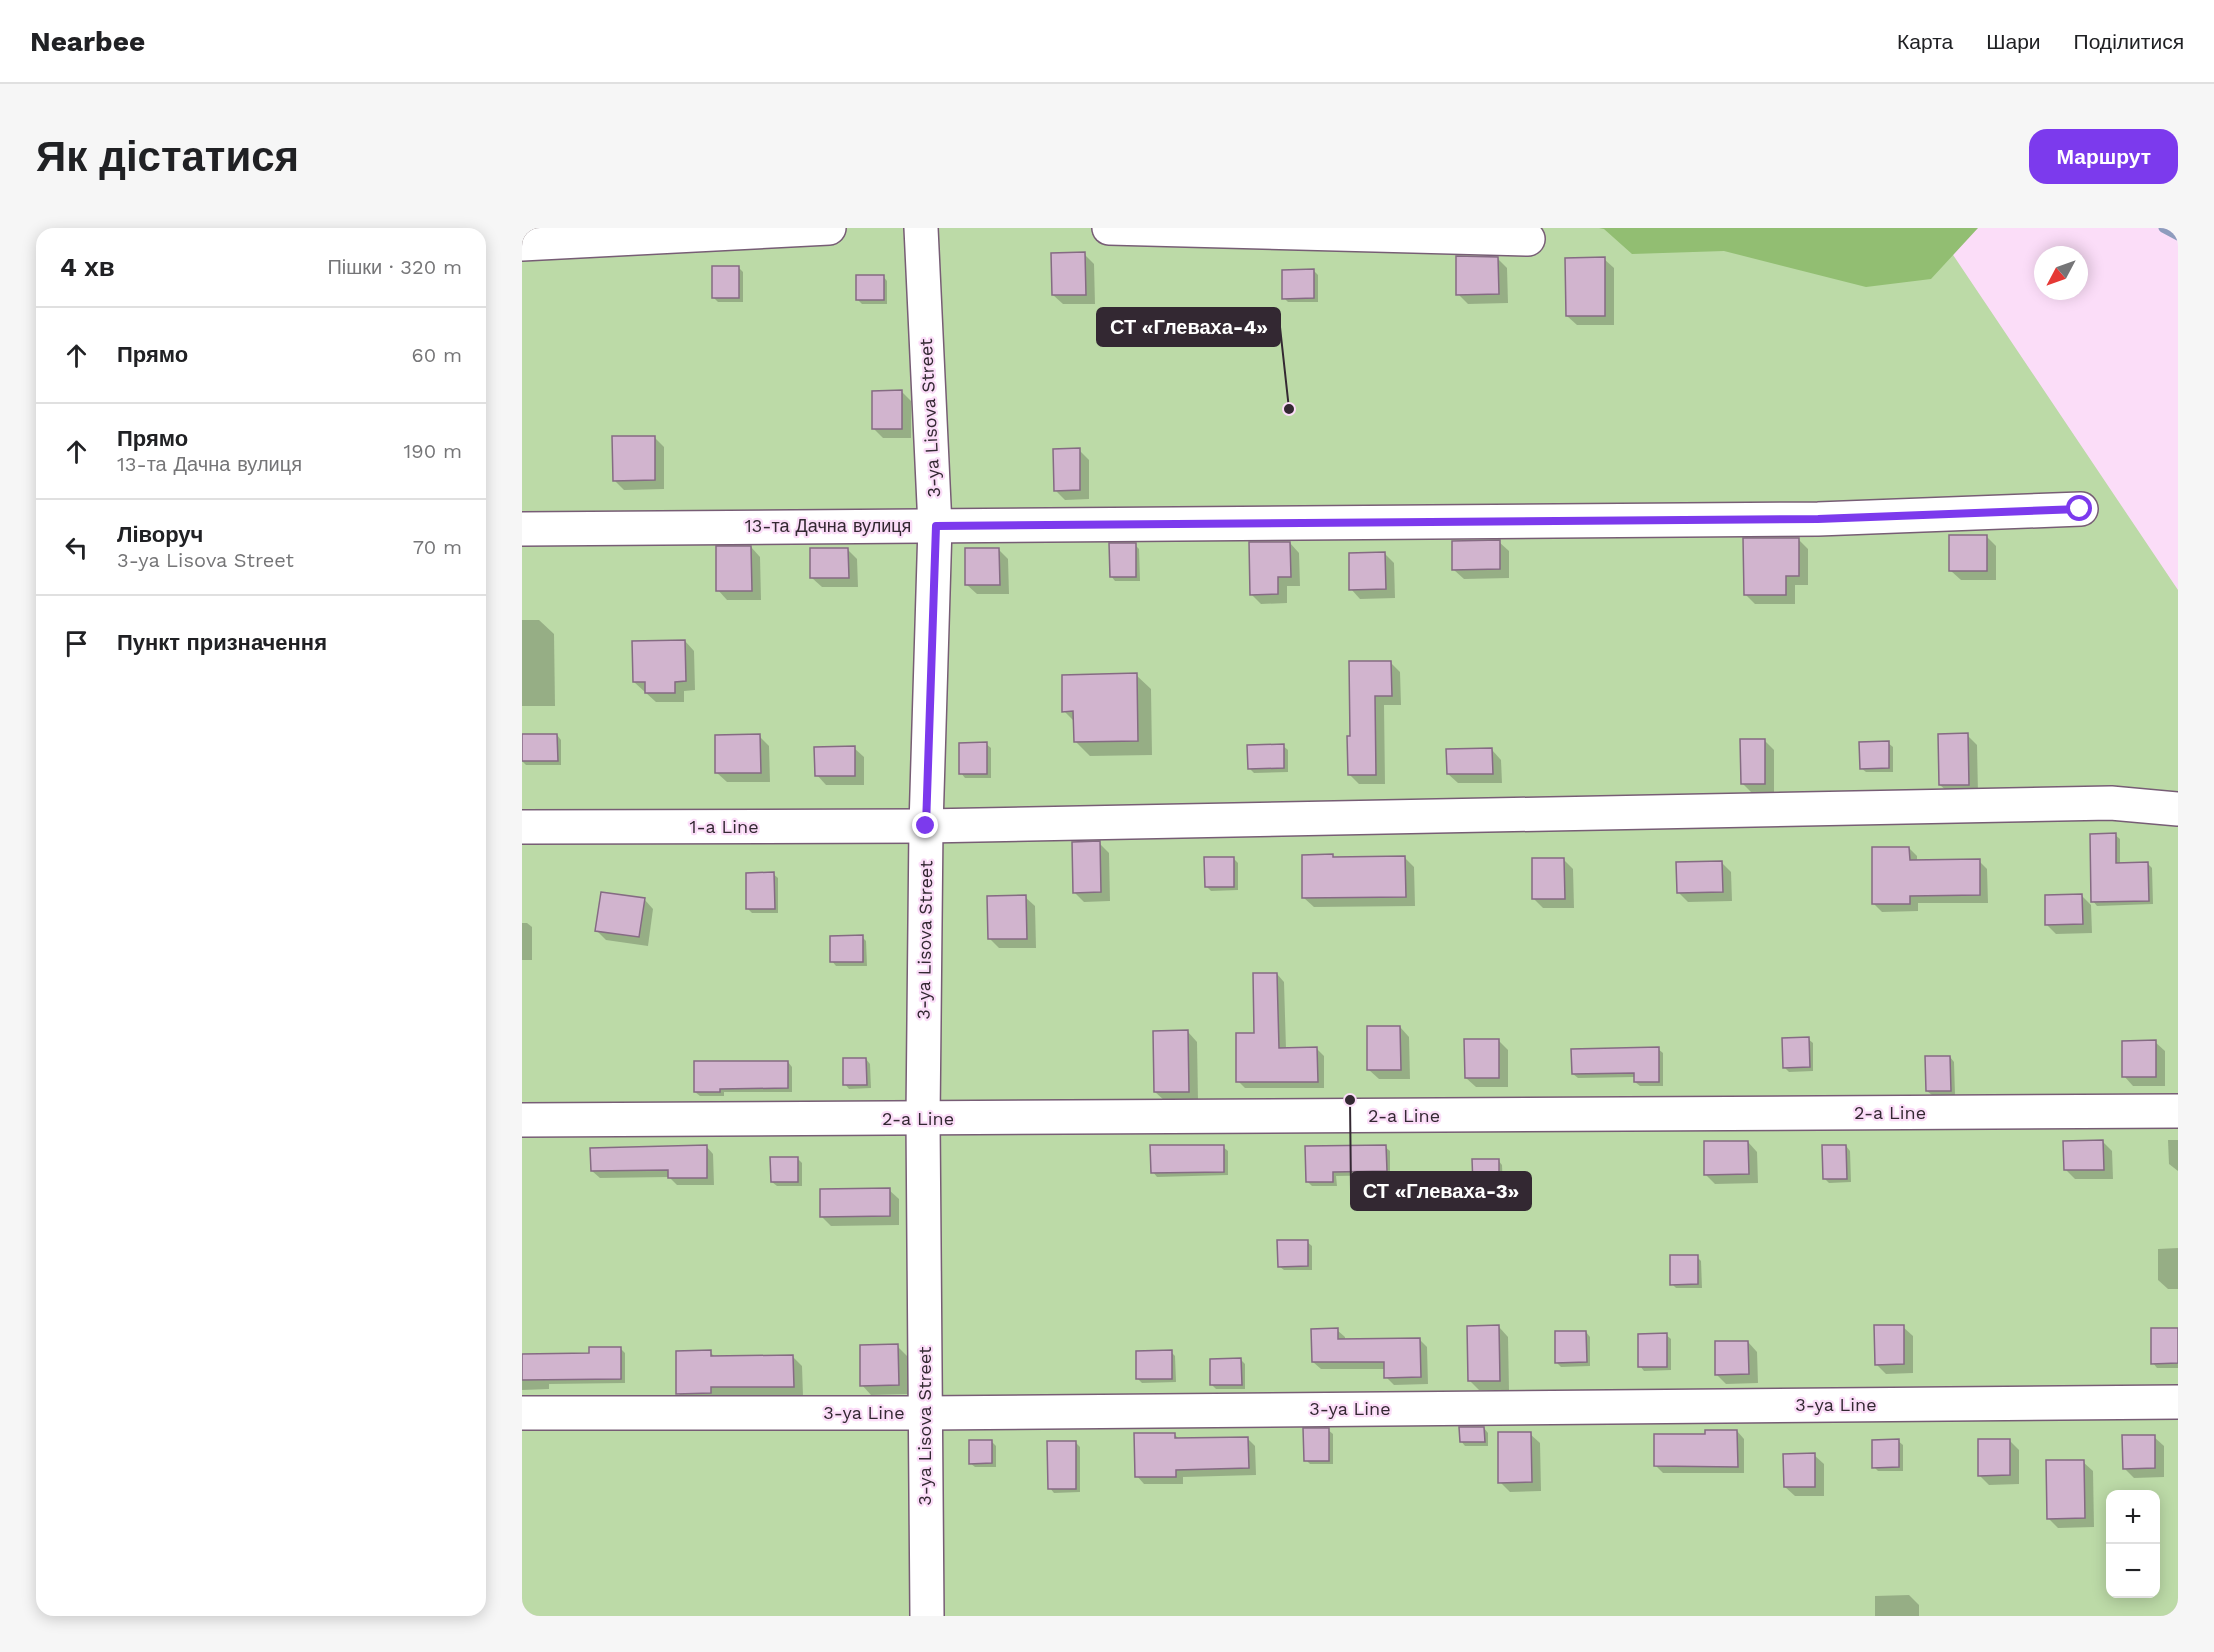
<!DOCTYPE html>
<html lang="uk">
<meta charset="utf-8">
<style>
body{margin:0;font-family:"Work Sans",sans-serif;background:#f6f6f6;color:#202124}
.controls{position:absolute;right:18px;bottom:18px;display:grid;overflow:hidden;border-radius:12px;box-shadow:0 3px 15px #0003}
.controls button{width:54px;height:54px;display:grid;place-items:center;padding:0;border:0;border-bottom:2px solid #e0e0e0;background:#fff;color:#202124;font:30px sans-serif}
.compass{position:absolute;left:1512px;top:18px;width:54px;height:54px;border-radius:50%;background:#fff;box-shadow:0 3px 15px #0003;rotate:229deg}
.stop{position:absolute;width:18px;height:18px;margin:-14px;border:4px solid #7c3aed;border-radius:50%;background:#fff}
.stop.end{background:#7c3aed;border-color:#fff;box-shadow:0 2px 6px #0008}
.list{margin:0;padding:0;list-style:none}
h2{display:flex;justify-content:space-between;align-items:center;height:78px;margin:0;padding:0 24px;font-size:26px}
h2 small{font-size:20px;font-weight:400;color:#757577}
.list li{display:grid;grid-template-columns:39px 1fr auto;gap:18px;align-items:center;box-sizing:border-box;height:96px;padding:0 24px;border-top:2px solid #e0e0e0}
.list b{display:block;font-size:22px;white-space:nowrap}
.list p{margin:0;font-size:20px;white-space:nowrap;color:#757577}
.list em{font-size:20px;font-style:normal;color:#757577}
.icon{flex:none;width:33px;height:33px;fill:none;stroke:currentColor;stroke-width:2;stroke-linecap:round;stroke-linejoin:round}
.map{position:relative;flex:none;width:1656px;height:1388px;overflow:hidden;border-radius:18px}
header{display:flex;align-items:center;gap:36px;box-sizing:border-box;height:84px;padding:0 30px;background:#fff;border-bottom:2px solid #e0e0e0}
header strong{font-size:28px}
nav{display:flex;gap:33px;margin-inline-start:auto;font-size:21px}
.intro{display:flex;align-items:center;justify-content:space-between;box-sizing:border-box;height:144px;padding:0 36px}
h1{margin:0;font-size:42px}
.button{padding:15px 27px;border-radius:18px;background:#7c3aed;color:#fff;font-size:21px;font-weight:700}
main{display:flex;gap:36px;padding:0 36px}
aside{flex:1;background:#fff;border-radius:18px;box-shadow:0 3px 15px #0003}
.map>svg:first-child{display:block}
.green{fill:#bcdaa7;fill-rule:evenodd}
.forest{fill:#92be72}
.shadow{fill:#0003}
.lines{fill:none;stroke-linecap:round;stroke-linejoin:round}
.stream{stroke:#8d9cbd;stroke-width:9}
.building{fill:#d1b4ce;stroke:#856b83;stroke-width:1.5}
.minor-casing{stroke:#775d75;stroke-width:36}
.minor{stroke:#fff;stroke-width:33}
.route{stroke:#7c3aed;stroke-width:8}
.labels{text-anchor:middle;stroke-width:4.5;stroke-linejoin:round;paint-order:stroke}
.street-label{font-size:18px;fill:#332832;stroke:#fbddf8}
.leader{fill:none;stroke:#332832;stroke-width:2}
.callout-dot{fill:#332832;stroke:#fbddf8;stroke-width:2}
.callout{fill:#332832;stroke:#332832;stroke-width:2}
.callout-label{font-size:20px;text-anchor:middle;font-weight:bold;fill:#fff}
</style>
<header>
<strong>Nearbee</strong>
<nav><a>Карта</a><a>Шари</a><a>Поділитися</a></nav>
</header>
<div class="intro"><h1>Як дістатися</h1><a class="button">Маршрут</a></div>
<main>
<aside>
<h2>4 хв<small>Пішки · 320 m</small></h2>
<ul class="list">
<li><svg class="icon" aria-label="ahead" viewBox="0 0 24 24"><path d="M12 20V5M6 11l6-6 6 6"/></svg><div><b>Прямо</b></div><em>60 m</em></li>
<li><svg class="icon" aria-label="ahead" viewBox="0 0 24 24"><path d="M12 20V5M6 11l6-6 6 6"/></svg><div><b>Прямо</b><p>13-та Дачна вулиця</p></div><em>190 m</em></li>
<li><svg class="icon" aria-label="left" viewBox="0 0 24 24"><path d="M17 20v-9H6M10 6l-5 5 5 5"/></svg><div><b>Ліворуч</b><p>3-ya Lisova Street</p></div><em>70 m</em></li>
<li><svg class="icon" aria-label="arrive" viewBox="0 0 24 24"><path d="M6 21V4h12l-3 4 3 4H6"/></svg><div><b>Пункт призначення</b></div></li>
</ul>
</aside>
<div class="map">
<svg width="1656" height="1388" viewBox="0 0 1656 1388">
<rect width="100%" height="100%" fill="#fbddf8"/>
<path class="green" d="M0,0H1413L1656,362V1388H0ZM1588,1266H1634V1366H1588Z"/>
<path class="forest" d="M1077,0H1456L1409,51L1344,59L1202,23L1110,26L1082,1Z"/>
<g class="shadow">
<path d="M562,26L572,36L573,76H541L531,67Z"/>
<path d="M975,30L985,40L986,75L946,76L936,66Z"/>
<path d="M1082,31L1092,40V97H1055L1045,88Z"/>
<path d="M216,39L221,44V74H196L192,70Z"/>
<path d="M791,42L796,47V74H766L762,70Z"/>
<path d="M361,48L365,53V76H340L336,72Z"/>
<path d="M379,163L389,173V210H361L352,201Z"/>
<path d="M132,209L142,219V261L102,262L92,252Z"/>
<path d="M557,222L567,232V271L543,272L533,262Z"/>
<path d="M1464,308L1474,318V352H1439L1429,343Z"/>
<path d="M1276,311L1286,321V357H1273V376H1233L1224,367Z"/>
<path d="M977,314L987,323V350L942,351L932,342Z"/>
<path d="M768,315L777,325L778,358H765V375L739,376L729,366Z"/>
<path d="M613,317L617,321L618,353H593L589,348Z"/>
<path d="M229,319L238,329L239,372H205L196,362Z"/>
<path d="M325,321L335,331L336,359H300L290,350Z"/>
<path d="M476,321L486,331L487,366H455L445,357Z"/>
<path d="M863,326L872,335L873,370L838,371L829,361Z"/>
<path d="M0,392H17L32,406L33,478H0Z"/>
<path d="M163,413L172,423L173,462L162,463V474H134L112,454Z"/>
<path d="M869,435L878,444L879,477H862L863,556H837L827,546L829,509Z"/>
<path d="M614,447L629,461L630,527L568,528L553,513V494L542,483Z"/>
<path d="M35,507L39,512V537H4L0,533V508Z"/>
<path d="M1445,507L1455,517L1456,566H1428L1418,557Z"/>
<path d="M237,508L247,518L248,554H205L195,545Z"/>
<path d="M1242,512L1252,522V565H1230L1220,555Z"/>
<path d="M1366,515L1371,519V544H1344L1339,540Z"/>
<path d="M464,516L469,520V550H443L439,545Z"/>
<path d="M761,518L766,522V544L732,545L727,540Z"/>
<path d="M332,520L342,529V557H304L295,547Z"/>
<path d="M970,522L979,532L980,555H936L926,546Z"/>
<path d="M1593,607L1598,611V636H1626L1630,640L1631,676L1575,678L1571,673Z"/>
<path d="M577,615L587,625L588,673L562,674L552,664Z"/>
<path d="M1387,620L1395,628V633H1457L1465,641L1466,675H1396V683L1360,684L1352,676Z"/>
<path d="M811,628L813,630H883L892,639L893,678L792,679L782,670Z"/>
<path d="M711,630L716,635V662L689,663L684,658Z"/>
<path d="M1041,631L1051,641L1052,680H1021L1012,671Z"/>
<path d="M1200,635L1209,644L1210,673L1166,674L1156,664Z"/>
<path d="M251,646L256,650V685H230L226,681Z"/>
<path d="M1560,668L1569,677L1570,705L1534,706L1524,696Z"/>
<path d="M503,669L513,678L514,720H477L467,710Z"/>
<path d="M122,671L131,681L126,718L84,712L75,703Z"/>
<path d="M0,695H5L10,699V732H0Z"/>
<path d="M340,709L344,713L345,738H314L310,733Z"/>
<path d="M755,746L762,754L764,821H795L802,828V860H723L716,853Z"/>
<path d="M878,799L887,809L888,851H857L847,842Z"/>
<path d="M666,804L675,814L676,873H643L633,864Z"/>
<path d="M1286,811L1291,815V843L1267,844L1262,839Z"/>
<path d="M976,812L986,822V859H954L944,850Z"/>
<path d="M1633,814L1643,823V858H1611L1602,848Z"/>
<path d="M1136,821L1141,825V858H1118L1113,854V849L1056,850L1051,846Z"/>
<path d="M1428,829L1432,834L1433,867H1410L1405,863Z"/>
<path d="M344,831L348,836L349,860L327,861L323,856Z"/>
<path d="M266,834L270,839V864H202V868H178L173,864Z"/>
<path d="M1646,912H1656V943L1647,936Z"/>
<path d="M1226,914L1235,924L1236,955L1193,956L1183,946Z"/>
<path d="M1581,914L1590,923L1591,951H1553L1544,942Z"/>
<path d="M184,918L191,926L192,957H155L147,949L78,950L70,943Z"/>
<path d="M1324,918L1328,923L1329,954L1307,955L1302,950Z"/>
<path d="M701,919L706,923V947L635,949L631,944Z"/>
<path d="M863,919L868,923V947L814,948L815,958H790L785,953Z"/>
<path d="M275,930L280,935V958H255L250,954Z"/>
<path d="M976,932L980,937L981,960L957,961L953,956Z"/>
<path d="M367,962L377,971V997L309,998L300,989Z"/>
<path d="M785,1014L790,1018V1042H762L757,1038Z"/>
<path d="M1656,1020V1061H1646L1636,1052V1021Z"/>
<path d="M1175,1029L1179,1033L1180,1060H1154L1150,1056Z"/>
<path d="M977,1099L986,1109L987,1162H957L948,1153Z"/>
<path d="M1381,1099L1391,1108V1145L1364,1146L1354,1136Z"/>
<path d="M815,1102L823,1109V1112L897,1111L905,1119L906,1156L872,1157L864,1149V1141H799L791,1134Z"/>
<path d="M1656,1102V1140H1635L1631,1135Z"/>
<path d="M1064,1104L1068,1109V1138L1039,1139L1035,1135Z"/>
<path d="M1144,1107L1149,1111V1142L1122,1143L1118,1138Z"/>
<path d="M1226,1114L1235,1124L1236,1155L1204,1156L1194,1146Z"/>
<path d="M375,1118L385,1128L386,1166L349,1167L340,1157Z"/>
<path d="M98,1120L103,1125V1155L27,1156V1161L0,1162V1127L69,1126Z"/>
<path d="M188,1124L194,1130L271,1129L280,1138L281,1168H198V1174L166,1175L156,1165Z"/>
<path d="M649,1124L653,1128L654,1154L620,1155L616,1151Z"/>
<path d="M719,1132L723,1136V1161H694L690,1157Z"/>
<path d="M962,1200L966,1205V1218H943L939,1213Z"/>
<path d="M806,1202L811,1206V1236H788L784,1232Z"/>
<path d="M1215,1203L1222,1211V1245H1141L1134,1238L1184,1207Z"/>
<path d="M652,1206L657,1211L725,1210L733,1218L734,1247L661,1249V1256H622L615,1248Z"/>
<path d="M1008,1206L1018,1215L1019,1263L988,1264L978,1254Z"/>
<path d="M1632,1209L1642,1218V1249L1612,1250L1602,1240Z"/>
<path d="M1487,1212L1497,1222V1256L1467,1257L1457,1247Z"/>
<path d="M469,1213L474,1218V1239H453L448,1235Z"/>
<path d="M1376,1213L1381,1217V1243H1356L1352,1239Z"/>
<path d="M553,1214L558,1219V1264L532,1265L528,1260Z"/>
<path d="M1292,1227L1302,1236V1268H1273L1263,1259Z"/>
<path d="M1561,1234L1571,1243L1572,1299L1536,1300L1526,1290Z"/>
<path d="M1387,1367L1397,1377V1388H1353V1368Z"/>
</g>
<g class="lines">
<path class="stream" d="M1641,0L1656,8"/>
</g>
<g class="building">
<path d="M563,24L564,67H530L529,25Z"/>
<path d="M934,28L976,29L977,66L934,67Z"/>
<path d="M1083,29V88H1044L1043,30Z"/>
<rect x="190" y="38" width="27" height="32"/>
<path d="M792,41V70L760,71V42Z"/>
<rect x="334" y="47" width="28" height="25"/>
<path d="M380,162V201H350V163Z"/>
<path d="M90,208H133V252L91,253Z"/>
<path d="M558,220V262L532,263L531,221Z"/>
<rect x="1427" y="307" width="38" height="36"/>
<path d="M1221,310H1277V348H1264V367H1222Z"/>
<path d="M978,312V341L930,342V313Z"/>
<path d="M727,314H768L769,349H756V366L728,367Z"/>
<path d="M587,315H614V349H588Z"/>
<path d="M194,318H229L230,363H194Z"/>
<path d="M288,320H326L327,350H288Z"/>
<path d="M443,320H477L478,357H443Z"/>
<path d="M863,324L864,361L827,362V325Z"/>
<path d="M163,412L164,453L153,454V465H123V454H111L110,413Z"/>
<path d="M827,433H869L870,468H853L854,547H826L825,508H828Z"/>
<path d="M615,445L616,513L552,514L551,483L540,484V447Z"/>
<path d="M1446,505L1447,557H1417L1416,506Z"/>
<path d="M0,506H35L36,533H0Z"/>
<path d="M238,506L239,545H193V507Z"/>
<path d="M1218,511H1243V556H1219Z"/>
<path d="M1367,513V540L1338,541L1337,514Z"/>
<path d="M465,514V546H437V515Z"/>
<path d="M762,516V540L726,541L725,517Z"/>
<path d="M333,518V548H293L292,519Z"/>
<path d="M970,520L971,546H925L924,521Z"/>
<path d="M1594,605V635L1626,634L1627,673L1569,674L1568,606Z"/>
<path d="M578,613L579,664L551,665L550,614Z"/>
<path d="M1350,619H1387L1388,632L1458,631V667L1388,668V676H1350Z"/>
<path d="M811,626V629L883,628L884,669L780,670V627Z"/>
<path d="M682,629H712V659H683Z"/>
<path d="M1010,630H1042L1043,671H1010Z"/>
<path d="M1200,633L1201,664L1155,665L1154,634Z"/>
<path d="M252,644L253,681H224V645Z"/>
<path d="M79,664L123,670L117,709L73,703Z"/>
<path d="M1560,666L1561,696L1523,697V667Z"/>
<path d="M504,667L505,711H466L465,668Z"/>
<path d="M341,707V734H308V708Z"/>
<path d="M731,745H755L757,820L795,819L796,854H714V805H732Z"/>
<path d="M845,798H878L879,842H845Z"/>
<path d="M666,802L667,864H632L631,803Z"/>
<path d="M1287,809L1288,839L1261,840L1260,810Z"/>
<path d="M942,811H977V850H943Z"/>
<path d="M1634,812V849H1600V813Z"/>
<path d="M1137,819V854H1112V845L1050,846L1049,821Z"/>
<path d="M1403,828H1428L1429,863H1404Z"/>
<path d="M321,830H344L345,857H321Z"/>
<path d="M172,833H266V860L198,861V864H172Z"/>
<path d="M1581,912L1582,942H1542L1541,913Z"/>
<path d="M1182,913H1226L1227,946L1182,947Z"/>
<path d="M185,917V950H146V942L69,943L68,920Z"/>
<path d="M628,917H702V944L629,945Z"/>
<path d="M864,917L865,943L811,944V954H784L783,918Z"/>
<path d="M1300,917H1324L1325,951H1301Z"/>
<path d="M248,929H276V954H249Z"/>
<path d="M950,931H977V957H951Z"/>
<path d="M368,960V988L298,989V961Z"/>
<path d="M755,1012H786V1038L756,1039Z"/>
<path d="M1148,1027H1176V1056L1148,1057Z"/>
<path d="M977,1097L978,1153H946L945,1098Z"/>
<path d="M1352,1097H1382V1136L1353,1137Z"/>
<path d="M816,1100V1111L898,1110L899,1149L862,1150V1134H790L789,1101Z"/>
<path d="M1629,1100H1656V1135L1629,1136Z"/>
<path d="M1033,1103H1064L1065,1134L1033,1135Z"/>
<path d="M1145,1105V1139H1116V1106Z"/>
<path d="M1193,1113H1226L1227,1146L1193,1147Z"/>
<path d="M376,1116L377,1157L338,1158V1117Z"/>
<path d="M67,1119H99V1151L0,1152V1126L67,1125Z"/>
<path d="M189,1122V1128L271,1127L272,1159H189V1165L154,1166V1123Z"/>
<path d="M650,1122V1151H614V1123Z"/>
<path d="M719,1130L720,1157H688V1131Z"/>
<path d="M937,1199H962L963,1214H938Z"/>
<path d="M781,1200H807V1233H782Z"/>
<path d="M1183,1202H1215L1216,1239L1132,1238V1206H1183Z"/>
<path d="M976,1204H1009L1010,1254L976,1255Z"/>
<path d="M612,1205H653V1210L726,1209L727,1240L654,1242V1249H613Z"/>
<path d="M1600,1207H1633V1240L1601,1241Z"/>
<path d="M1377,1211V1239L1350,1240V1212Z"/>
<path d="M1456,1211H1488V1247L1456,1248Z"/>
<path d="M447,1212H470V1235L447,1236Z"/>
<path d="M525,1213H554V1261H526Z"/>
<path d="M1293,1225V1259H1262L1261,1226Z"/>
<path d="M1524,1232H1562L1563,1290L1525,1291Z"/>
</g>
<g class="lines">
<g class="minor-casing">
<g id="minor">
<path d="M399,0L413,298L404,598L401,891L405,1388"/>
<path d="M587,0L1006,11"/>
<path d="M0,16L307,0"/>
<path d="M0,301L1296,291L1559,281"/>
<path d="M0,599L404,598L1589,575L1656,581"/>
<path d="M0,892L1656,883"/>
<path d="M0,1185H403L1656,1174"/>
</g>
</g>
<use href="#minor" class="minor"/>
</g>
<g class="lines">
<path class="route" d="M404,598L414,298L1296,291L1558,281"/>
</g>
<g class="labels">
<g class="street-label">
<text transform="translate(408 190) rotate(-93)" y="6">3-ya Lisova Street</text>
<text x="306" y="304">13-та Дачна вулиця</text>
<text x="202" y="605">1-a Line</text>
<text transform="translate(403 712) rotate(-89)" y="6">3-ya Lisova Street</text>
<text x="1368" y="891">2-a Line</text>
<text x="882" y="894">2-a Line</text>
<text x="396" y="897">2-a Line</text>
<text x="1314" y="1183">3-ya Line</text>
<text x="828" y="1187">3-ya Line</text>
<text x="342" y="1191">3-ya Line</text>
<text transform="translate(403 1198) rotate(-90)" y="6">3-ya Lisova Street</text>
</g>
</g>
<path class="leader" d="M767 181L758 99M828 872L829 963"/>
<g class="callout-dot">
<circle cx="767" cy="181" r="6"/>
<circle cx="828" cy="872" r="6"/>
</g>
<g class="callout">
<rect x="575" y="80" width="183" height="38" rx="6"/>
<rect x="829" y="944" width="180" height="38" rx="6"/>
</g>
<g class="callout-label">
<text x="667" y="106">СТ «Глеваха-4»</text>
<text x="919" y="970">СТ «Глеваха-3»</text>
</g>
</svg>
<div class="controls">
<button>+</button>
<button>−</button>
</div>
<svg class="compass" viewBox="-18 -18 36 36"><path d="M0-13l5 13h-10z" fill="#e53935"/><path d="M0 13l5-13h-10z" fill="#757577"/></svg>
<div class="stop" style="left:1558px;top:281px"></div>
<div class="stop end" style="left:404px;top:598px"></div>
</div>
</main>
